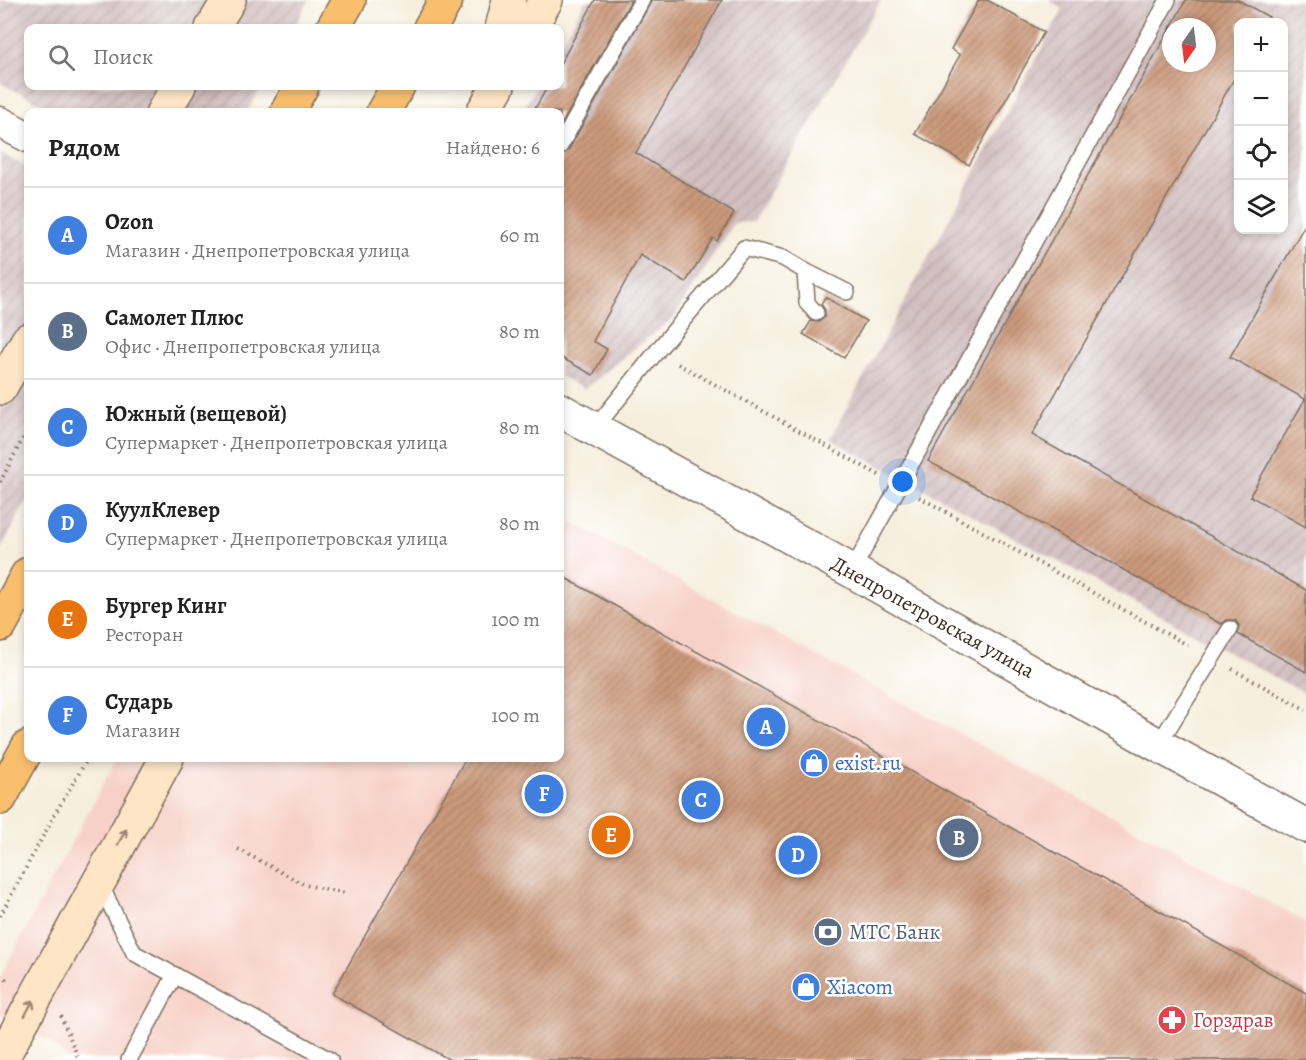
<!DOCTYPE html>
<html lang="ru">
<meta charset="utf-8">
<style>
body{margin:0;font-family:Alegreya,serif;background:#f6f6f6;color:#222}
.controls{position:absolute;right:18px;top:18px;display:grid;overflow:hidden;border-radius:12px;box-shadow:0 3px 9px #0003}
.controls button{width:54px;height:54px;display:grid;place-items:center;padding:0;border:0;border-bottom:2px solid #e0e0e0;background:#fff;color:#222;font:30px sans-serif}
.compass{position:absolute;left:1162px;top:18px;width:54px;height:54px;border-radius:50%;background:#fff;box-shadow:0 3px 9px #0003;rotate:194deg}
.you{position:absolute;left:903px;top:482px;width:21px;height:21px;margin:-15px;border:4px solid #fff;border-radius:50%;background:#1a73e8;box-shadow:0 0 0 9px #1a73e833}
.badge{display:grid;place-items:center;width:39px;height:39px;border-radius:50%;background:#b5179e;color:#fff;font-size:20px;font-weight:700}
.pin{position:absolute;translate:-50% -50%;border:3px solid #fff;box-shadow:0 2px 6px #0006}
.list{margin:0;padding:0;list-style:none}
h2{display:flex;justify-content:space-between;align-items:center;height:78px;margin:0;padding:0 24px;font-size:26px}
h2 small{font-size:20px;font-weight:400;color:#767676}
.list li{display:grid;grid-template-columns:39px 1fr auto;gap:18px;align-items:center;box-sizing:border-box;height:96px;padding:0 24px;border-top:2px solid #e0e0e0}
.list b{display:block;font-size:22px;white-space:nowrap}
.list p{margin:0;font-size:20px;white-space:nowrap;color:#767676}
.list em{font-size:20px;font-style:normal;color:#767676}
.icon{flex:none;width:33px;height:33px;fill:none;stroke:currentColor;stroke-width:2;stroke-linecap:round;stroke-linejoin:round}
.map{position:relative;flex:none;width:1306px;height:1060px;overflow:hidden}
.search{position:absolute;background:#fff;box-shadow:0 3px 9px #0003;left:24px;top:24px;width:540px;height:66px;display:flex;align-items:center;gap:15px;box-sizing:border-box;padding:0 21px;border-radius:12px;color:#767676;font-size:22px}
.panel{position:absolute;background:#fff;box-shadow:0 3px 9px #0003;left:24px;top:108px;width:540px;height:654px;border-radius:12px}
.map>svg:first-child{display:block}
.built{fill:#f7d1c7}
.industrial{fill:url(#industrial-furrows);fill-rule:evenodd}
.building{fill:url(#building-hatch);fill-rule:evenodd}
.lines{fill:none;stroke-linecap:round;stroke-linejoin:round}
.service-casing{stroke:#7d6f61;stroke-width:18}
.minor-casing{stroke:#7d6f61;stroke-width:33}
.tertiary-casing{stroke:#7d6f61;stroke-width:36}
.secondary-casing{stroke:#7d6f61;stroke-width:36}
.primary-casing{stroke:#7d6f61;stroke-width:36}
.path{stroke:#7d6f61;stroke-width:4;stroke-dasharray:1.5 4.5;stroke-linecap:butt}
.service{stroke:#fff;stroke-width:15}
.minor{stroke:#fff;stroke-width:30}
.tertiary{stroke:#fff;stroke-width:33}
.secondary{stroke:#fde5c5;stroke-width:33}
.primary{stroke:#f9bf6d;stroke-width:33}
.oneway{stroke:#9c8872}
.labels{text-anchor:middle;stroke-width:5;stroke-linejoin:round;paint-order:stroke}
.street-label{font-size:21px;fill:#3b2a1e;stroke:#fff}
.shop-label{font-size:21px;fill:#366cbe;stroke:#fff;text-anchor:start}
.service-label{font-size:21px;fill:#4e5e75;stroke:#fff;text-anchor:start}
.health-label{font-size:21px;fill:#be3a42;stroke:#fff;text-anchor:start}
</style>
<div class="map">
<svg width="1306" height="1060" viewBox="0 0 1306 1060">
<defs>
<pattern id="industrial-furrows" width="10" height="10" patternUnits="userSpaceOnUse" patternTransform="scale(1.5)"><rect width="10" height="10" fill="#d2bfc0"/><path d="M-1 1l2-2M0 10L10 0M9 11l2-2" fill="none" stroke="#b5a4a5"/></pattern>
<pattern id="building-hatch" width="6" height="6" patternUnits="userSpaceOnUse" patternTransform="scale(1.5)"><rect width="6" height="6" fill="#cc9a7c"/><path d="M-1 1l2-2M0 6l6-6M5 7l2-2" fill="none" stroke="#a77e65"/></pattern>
</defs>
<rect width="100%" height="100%" fill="#fff"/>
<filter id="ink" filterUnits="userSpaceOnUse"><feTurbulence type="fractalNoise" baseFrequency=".0167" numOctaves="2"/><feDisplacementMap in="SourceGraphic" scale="12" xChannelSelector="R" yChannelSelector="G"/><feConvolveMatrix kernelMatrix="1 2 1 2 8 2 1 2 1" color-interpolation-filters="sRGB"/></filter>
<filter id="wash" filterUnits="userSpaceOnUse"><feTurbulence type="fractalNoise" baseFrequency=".008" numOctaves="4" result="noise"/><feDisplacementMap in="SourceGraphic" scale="24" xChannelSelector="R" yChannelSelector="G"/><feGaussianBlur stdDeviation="1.35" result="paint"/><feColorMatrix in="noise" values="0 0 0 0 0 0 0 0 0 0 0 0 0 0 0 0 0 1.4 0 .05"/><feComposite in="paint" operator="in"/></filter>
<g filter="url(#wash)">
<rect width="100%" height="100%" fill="#f7efde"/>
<path class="built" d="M560,516L1306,922V1060H70L50,1042L0,1013V977L117,758H560Z"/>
<g class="industrial">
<path d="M0,0H309L293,28H28V86H262L247,112H57L0,83Z"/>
<path d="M586,0H881L753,222L734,223L674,317L584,389L560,376V112H521L537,86H560V46Z"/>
<path d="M1049,0H1306V694L830,439L1063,9ZM1238,22H1284V230H1238ZM1171,27H1207V63H1171Z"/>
<path d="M0,153L28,168V499L0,550Z"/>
</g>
<g id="blocks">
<g class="building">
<path d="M595,0H631L560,127V112H533L548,86H560V64Z"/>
<path d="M652,0H722L636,153L734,213L717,241L713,238L686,282L640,255L593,341L607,349L593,375L560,357V156L568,151Z"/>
<path d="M979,0H987L1044,32L969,165L915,134L960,55L951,49Z"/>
<path d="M1186,0H1238L1269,17L1266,22H1239V70L1032,435L1306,590V672L1238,634L1239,625L1235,620H1226L1221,624L928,461ZM1171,27H1207V63H1171Z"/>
<path d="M1306,223V527L1250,496L1305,399L1230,357Z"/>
<path d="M825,297L866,321L844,358L803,334L811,321L819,322L825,317V310L821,304Z"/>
<path d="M560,575L1306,993V1060H450L332,994L466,758H560Z"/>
</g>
</g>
</g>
<g filter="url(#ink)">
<use href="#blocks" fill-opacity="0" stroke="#7d6f61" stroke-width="1.5"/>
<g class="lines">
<g class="service-casing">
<g id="service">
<path d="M560,146L642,0"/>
<path d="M805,271L847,292"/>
<path d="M594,429L662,345L744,248L783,258L805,271L807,303L816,313"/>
<path d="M852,571L1168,0"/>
<path d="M1158,745L1230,629"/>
<path d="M99,882L134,953L330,1060"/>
<path d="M129,1060L175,975"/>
</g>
</g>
<g class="minor-casing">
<path id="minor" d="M0,122L28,137"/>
</g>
<g class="tertiary-casing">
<path id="tertiary" d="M560,410L852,571L1158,745L1306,826"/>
</g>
<g class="secondary-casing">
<g id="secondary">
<path d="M212,28L229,0"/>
<path d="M502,28L509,0"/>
<path d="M530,28L546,0"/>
<path d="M163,112L179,86"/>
<path d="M483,112L498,86"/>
<path d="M0,388L28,340"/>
<path d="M1,1060L167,758"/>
</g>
</g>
<g class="primary-casing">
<g id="primary">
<path d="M333,28L349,0"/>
<path d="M430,28L446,0"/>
<path d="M287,112L302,86"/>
<path d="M383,112L398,86"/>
<path d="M0,625L28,574"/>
<path d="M0,798L28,747"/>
</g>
</g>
<g class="path">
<path d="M678,364L879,475"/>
<path d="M0,482L28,429"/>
<path d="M919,497L1191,647"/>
<path d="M1232,669L1306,710"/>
<path d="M238,849L305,885L346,893"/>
<path d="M0,916L56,812L88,758"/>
<path d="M0,976L9,981"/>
<path d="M61,1016L79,1060"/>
</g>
<use href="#service" class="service"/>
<use href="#minor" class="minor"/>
<use href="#tertiary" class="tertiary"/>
<use href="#secondary" class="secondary"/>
<use href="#primary" class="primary"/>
</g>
<defs><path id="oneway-shaft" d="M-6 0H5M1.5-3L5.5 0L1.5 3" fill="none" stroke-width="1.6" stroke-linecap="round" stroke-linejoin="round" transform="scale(1.5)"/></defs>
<g class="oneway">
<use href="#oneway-shaft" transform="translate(122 837) rotate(-61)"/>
<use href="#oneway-shaft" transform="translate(29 1008) rotate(-62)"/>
</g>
</g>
<defs>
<g id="shop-disc" transform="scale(1.5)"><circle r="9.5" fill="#3f7fe0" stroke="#fff"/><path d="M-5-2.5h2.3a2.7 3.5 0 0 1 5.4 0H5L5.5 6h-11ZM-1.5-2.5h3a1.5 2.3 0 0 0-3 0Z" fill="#fff"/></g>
<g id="bank-disc" transform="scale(1.5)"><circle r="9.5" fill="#5c6f8a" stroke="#fff"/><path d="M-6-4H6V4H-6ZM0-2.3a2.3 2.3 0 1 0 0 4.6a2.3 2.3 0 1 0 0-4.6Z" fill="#fff"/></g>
<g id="pharmacy-disc" transform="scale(1.5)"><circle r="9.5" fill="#e0444e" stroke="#fff"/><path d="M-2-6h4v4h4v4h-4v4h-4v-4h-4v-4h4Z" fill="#fff"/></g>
</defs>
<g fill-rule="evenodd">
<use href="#shop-disc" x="814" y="763"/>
<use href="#bank-disc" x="828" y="932"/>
<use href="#shop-disc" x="806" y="987"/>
<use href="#pharmacy-disc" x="1172" y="1020"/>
</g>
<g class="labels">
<g class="street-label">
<text transform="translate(933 617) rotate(29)" y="7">Днепропетровская улица</text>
</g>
<g class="shop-label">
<text x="835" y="770">exist.ru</text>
<text x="827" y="994">Xiacom</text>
</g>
<g class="service-label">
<text x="849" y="939">МТС Банк</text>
</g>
<g class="health-label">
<text x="1193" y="1027">Горздрав</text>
</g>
</g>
</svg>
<div class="controls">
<button>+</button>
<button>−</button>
<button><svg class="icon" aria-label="locate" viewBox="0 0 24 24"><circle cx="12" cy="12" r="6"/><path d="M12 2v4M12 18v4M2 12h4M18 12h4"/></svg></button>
<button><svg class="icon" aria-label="layers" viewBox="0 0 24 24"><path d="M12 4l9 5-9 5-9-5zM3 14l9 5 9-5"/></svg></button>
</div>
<svg class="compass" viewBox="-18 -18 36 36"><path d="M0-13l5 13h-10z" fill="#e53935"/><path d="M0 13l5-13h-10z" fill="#767676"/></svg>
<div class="you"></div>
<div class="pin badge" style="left:766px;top:727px;background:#3f7fe0">A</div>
<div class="pin badge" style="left:959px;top:838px;background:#5c6f8a">B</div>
<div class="pin badge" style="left:701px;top:800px;background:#3f7fe0">C</div>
<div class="pin badge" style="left:798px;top:855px;background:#3f7fe0">D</div>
<div class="pin badge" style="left:611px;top:835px;background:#e8710a">E</div>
<div class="pin badge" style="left:544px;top:794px;background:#3f7fe0">F</div>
<div class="search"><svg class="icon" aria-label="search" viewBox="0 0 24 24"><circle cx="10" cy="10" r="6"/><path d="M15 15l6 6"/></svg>Поиск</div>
<section class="panel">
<h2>Рядом<small>Найдено: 6</small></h2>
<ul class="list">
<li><span class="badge" style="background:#3f7fe0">A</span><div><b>Ozon</b><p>Магазин · Днепропетровская улица</p></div><em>60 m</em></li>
<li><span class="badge" style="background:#5c6f8a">B</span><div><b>Самолет Плюс</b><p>Офис · Днепропетровская улица</p></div><em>80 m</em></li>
<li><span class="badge" style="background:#3f7fe0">C</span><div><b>Южный (вещевой)</b><p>Супермаркет · Днепропетровская улица</p></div><em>80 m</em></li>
<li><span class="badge" style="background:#3f7fe0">D</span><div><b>КуулКлевер</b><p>Супермаркет · Днепропетровская улица</p></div><em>80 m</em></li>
<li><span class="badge" style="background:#e8710a">E</span><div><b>Бургер Кинг</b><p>Ресторан</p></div><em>100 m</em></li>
<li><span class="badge" style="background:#3f7fe0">F</span><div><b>Сударь</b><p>Магазин</p></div><em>100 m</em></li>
</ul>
</section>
</div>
